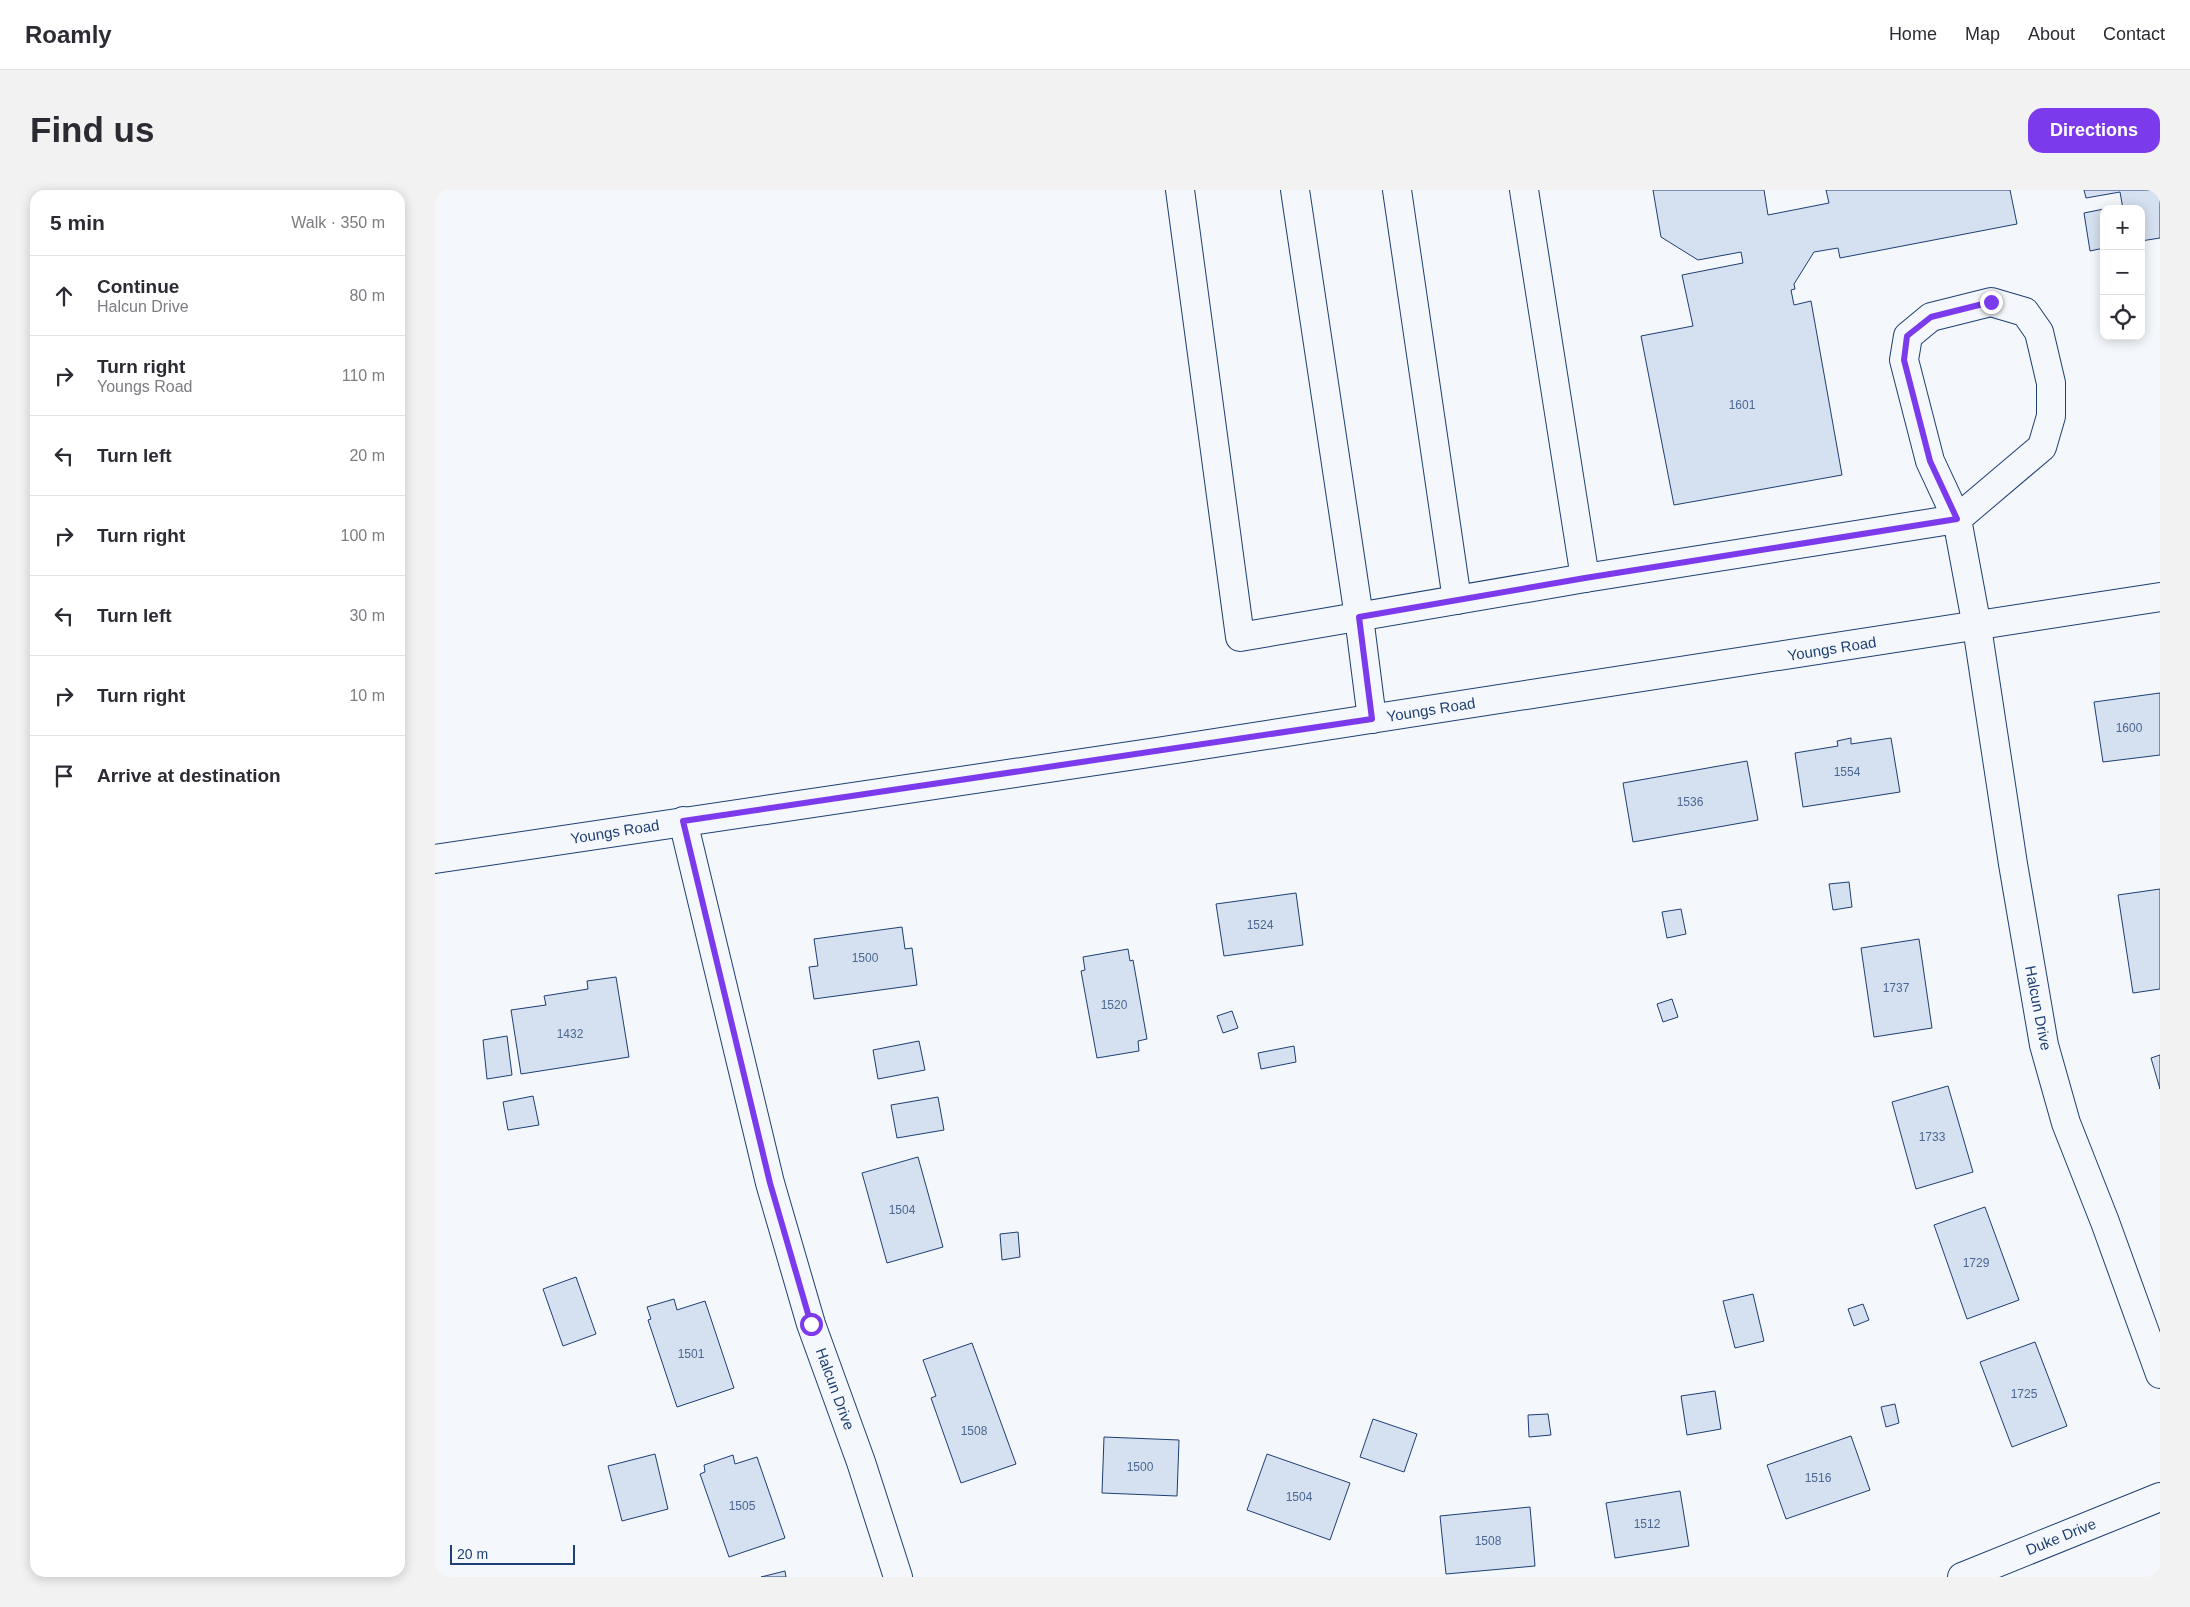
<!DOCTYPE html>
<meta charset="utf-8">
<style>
body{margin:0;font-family:Helvetica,sans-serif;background:#f2f2f3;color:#2b2b33}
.controls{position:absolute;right:15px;top:15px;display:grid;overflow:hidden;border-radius:10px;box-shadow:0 2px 12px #0003}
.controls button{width:45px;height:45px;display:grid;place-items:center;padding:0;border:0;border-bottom:1px solid #e1e1e2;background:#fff;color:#2b2b33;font:25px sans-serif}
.scale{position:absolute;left:15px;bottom:12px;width:125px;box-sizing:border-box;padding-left:5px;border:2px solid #1d3f73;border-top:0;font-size:14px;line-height:18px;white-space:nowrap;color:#1d3f73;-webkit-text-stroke:4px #f4f7fb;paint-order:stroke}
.stop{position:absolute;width:15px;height:15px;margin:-11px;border:4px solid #7c3aed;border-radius:50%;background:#fff}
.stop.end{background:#7c3aed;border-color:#fff;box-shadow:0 1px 5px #0008}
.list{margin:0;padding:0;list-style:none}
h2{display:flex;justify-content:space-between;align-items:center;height:65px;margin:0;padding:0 20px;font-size:21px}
h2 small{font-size:16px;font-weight:400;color:#7c7c81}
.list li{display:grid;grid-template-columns:32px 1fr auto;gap:15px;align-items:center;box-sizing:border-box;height:80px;padding:0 20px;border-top:1px solid #e1e1e2}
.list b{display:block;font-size:19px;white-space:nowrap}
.list p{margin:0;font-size:16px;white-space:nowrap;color:#7c7c81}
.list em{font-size:16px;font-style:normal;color:#7c7c81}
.icon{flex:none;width:28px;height:28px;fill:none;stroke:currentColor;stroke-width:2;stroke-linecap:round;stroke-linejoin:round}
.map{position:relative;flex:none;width:1725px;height:1387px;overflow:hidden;border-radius:15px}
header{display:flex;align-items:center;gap:30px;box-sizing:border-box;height:70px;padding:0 25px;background:#fff;border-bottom:1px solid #e1e1e2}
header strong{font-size:24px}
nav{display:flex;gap:28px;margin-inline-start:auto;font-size:18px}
.intro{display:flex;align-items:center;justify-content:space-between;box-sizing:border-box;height:120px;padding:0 30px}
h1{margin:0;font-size:35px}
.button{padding:12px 22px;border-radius:15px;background:#7c3aed;color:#fff;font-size:18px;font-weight:700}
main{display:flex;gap:30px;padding:0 30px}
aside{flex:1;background:#fff;border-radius:15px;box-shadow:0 2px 12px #0003}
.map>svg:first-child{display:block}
.building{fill:#d5e0f0;stroke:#1d3f73}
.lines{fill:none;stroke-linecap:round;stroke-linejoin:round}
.minor-casing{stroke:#1d3f73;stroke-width:30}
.minor{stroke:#f4f7fb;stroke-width:28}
.route{stroke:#7c3aed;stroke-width:6}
.labels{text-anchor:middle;stroke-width:4;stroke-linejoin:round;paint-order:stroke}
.number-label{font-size:12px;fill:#4b6792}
.street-label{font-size:15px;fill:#1d3f73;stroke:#f4f7fb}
</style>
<header>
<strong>Roamly</strong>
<nav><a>Home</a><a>Map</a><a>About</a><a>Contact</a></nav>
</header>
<div class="intro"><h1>Find us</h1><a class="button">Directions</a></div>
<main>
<aside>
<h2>5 min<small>Walk · 350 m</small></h2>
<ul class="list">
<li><svg class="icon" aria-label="ahead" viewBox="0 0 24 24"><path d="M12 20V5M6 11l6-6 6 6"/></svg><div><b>Continue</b><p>Halcun Drive</p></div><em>80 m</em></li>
<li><svg class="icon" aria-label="right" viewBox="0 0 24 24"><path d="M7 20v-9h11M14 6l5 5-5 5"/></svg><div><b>Turn right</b><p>Youngs Road</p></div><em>110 m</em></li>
<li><svg class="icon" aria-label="left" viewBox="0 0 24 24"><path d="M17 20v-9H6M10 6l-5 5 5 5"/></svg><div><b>Turn left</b></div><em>20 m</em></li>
<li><svg class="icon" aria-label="right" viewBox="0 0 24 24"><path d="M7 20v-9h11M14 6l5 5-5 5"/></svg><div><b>Turn right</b></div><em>100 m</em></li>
<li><svg class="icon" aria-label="left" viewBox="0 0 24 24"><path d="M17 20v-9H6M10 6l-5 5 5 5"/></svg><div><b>Turn left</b></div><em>30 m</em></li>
<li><svg class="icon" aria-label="right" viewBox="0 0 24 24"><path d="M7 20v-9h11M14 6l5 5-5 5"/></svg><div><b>Turn right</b></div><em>10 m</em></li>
<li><svg class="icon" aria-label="arrive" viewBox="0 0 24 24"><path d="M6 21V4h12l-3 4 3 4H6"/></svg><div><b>Arrive at destination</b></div></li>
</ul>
</aside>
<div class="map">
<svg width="1725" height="1387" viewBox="0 0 1725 1387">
<rect width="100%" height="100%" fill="#f4f7fb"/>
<g class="building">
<path d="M1218,0H1329L1333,25L1394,13L1391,0H1575L1582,34L1405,68L1403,58L1379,62L1359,94L1360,99L1356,100L1359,115L1376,111L1407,285L1239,315L1206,146L1258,136L1247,85L1308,73L1306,62L1263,70L1226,47Z"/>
<path d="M1649,0H1725V48L1706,51V19H1688L1685,2L1651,8Z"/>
<path d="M1669,19V58L1655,61L1649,23Z"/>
<path d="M1725,503V565L1668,572L1659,512Z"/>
<path d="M1416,548V554L1456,548L1465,602L1368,617L1360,563L1403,556L1402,551Z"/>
<path d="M1312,571L1323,630L1198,652L1188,593Z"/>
<path d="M1414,692L1417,717L1398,720L1394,694Z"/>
<path d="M1725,699V799L1698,803L1683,705Z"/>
<path d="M861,703L868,755L789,766L781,714Z"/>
<path d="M1246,719L1251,744L1232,748L1227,722Z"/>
<path d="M467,737L470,759L477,758L482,795L379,809L374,777L383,776L379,749Z"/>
<path d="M1484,749L1497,838L1439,847L1426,758Z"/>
<path d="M693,759L695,771L698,770L712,849L703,851L704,861L662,868L646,781L650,780L648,767Z"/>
<path d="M181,787L194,867L86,884L76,820L111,815L109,806L153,799L152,791Z"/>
<path d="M1237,809L1243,827L1228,832L1222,814Z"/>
<path d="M797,821L803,838L788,843L782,826Z"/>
<path d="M72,846L77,885L52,889L48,850Z"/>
<path d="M484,851L490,880L443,889L438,860Z"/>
<path d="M859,856L861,872L826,879L823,863Z"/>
<path d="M1725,865V899L1716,868Z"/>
<path d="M1513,896L1538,982L1481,999L1457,912Z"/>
<path d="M98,906L104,935L73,940L68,912Z"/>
<path d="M503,907L509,940L462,948L456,915Z"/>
<path d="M483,967L508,1057L452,1073L427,983Z"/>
<path d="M1550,1017L1584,1110L1532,1129L1499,1035Z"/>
<path d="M583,1042L585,1067L567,1070L565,1044Z"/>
<path d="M141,1087L161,1144L128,1156L108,1099Z"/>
<path d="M1318,1104L1329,1151L1300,1158L1288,1111Z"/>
<path d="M239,1109L242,1120L270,1111L299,1198L242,1217L213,1130L216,1129L212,1117Z"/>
<path d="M1428,1114L1434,1130L1419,1136L1413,1119Z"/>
<path d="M1600,1152L1632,1236L1577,1257L1545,1172Z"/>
<path d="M537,1153L581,1274L526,1293L496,1208L501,1206L488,1170Z"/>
<path d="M1280,1201L1286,1239L1252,1245L1246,1206Z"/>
<path d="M1460,1214L1464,1233L1451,1237L1446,1217Z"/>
<path d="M1113,1224L1116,1245L1094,1247L1093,1225Z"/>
<path d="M938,1229L982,1244L969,1282L925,1267Z"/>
<path d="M1416,1246L1435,1300L1351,1329L1332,1275Z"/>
<path d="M669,1247L744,1250L742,1306L667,1303Z"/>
<path d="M220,1264L233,1319L187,1331L173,1276Z"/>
<path d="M832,1264L915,1293L895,1350L812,1320Z"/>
<path d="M298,1265L300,1274L322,1267L350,1348L294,1367L265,1284L270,1282L269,1275Z"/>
<path d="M1245,1301L1254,1356L1180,1368L1171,1313Z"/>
<path d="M1095,1317L1100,1376L1011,1384L1005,1326Z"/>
<path d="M350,1381L351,1387H326Z"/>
</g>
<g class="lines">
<g class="minor-casing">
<g id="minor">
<path d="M745,0L805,447L1150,388L1522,329L1542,437L1578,674L1609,855L1631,933L1670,1032L1725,1184"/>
<path d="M860,0L924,427L937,529"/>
<path d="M962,0L1022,410"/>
<path d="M1089,0L1150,388"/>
<path d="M1556,112L1590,122L1604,142L1616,193V226L1607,257L1522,329L1495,271L1469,170L1473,146L1496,127Z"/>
<path d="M248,631L335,993L376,1134L426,1272L463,1387"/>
<path d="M0,669L728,561L1725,407"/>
<path d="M1527,1387L1725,1307"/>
</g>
</g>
<use href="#minor" class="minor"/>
</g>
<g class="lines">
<path class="route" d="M376,1134L335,993L248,631L937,529L924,427L1150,388L1522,329L1495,271L1469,170L1472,146L1496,127L1556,112"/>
</g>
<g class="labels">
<g class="number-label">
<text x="1307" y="219">1601</text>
<text x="1694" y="542">1600</text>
<text x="1412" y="586">1554</text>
<text x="1255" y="616">1536</text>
<text x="825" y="739">1524</text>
<text x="430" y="772">1500</text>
<text x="1461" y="802">1737</text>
<text x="679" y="819">1520</text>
<text x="135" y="848">1432</text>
<text x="1497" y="951">1733</text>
<text x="467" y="1024">1504</text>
<text x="1541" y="1077">1729</text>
<text x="256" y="1168">1501</text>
<text x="1589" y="1208">1725</text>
<text x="539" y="1245">1508</text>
<text x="705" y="1281">1500</text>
<text x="1383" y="1292">1516</text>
<text x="864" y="1311">1504</text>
<text x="307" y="1320">1505</text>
<text x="1212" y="1338">1512</text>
<text x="1053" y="1355">1508</text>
</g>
<g class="street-label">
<text transform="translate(1397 459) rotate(-9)" y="5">Youngs Road</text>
<text transform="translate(996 520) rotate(-9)" y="5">Youngs Road</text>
<text transform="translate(180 642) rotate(-9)" y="5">Youngs Road</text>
<text transform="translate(1603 818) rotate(79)" y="5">Halcun Drive</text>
<text transform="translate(400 1199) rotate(70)" y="5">Halcun Drive</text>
<text transform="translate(1626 1347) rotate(-22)" y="5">Duke Drive</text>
</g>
</g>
</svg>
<div class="controls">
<button>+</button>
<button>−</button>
<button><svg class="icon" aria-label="locate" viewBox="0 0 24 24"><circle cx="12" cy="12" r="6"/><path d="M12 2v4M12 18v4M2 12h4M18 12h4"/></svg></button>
</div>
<div class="scale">20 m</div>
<div class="stop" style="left:376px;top:1134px"></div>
<div class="stop end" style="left:1556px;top:112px"></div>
</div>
</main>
